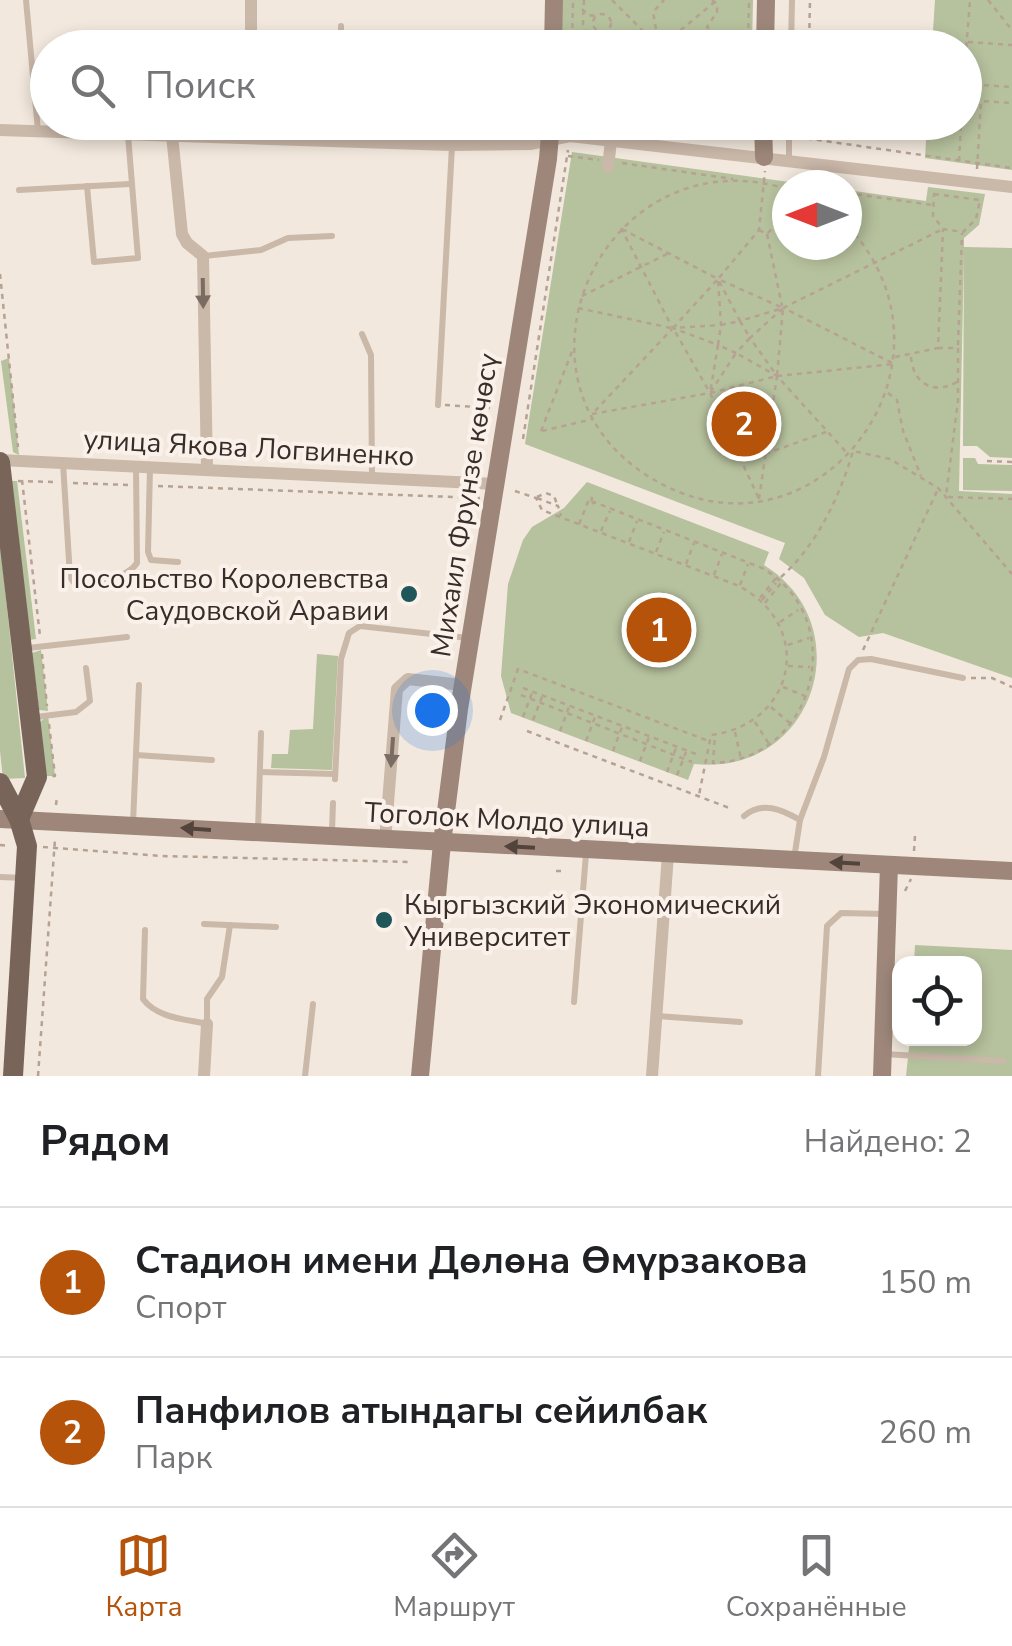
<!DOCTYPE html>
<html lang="ru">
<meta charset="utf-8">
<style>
body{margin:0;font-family:"Nunito Sans",sans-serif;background:#f6f6f6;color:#202124}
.controls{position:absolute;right:30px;bottom:30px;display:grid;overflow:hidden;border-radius:20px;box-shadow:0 5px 15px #0003}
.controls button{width:90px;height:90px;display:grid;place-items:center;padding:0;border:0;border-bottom:2px solid #e0e0e0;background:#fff;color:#202124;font:50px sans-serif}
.compass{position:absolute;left:772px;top:170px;width:90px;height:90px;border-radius:50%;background:#fff;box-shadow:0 5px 15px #0003;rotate:270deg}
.you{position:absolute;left:432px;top:710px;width:35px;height:35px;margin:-25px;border:8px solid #fff;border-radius:50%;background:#1a73e8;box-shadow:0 0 0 15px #1a73e833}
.badge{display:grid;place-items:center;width:65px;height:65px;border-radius:50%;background:#b45309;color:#fff;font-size:32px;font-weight:700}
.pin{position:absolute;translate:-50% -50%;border:5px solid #fff;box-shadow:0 2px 10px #0006}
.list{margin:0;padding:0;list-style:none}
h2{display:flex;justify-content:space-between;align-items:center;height:130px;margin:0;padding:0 40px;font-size:42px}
h2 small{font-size:32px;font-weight:400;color:#757577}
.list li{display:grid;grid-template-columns:65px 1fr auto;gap:30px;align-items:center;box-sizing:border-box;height:150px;padding:0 40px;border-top:2px solid #e0e0e0}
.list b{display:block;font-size:38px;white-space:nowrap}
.list p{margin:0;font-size:32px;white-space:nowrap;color:#757577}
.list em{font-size:32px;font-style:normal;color:#757577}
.icon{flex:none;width:55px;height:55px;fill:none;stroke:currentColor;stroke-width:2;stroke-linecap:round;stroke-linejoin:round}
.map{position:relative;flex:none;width:1012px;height:1076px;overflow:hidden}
.search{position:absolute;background:#fff;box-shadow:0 5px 15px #0003;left:30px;right:30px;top:30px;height:110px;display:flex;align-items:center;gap:25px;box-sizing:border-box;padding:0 35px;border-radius:55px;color:#757577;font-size:38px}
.sheet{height:430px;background:#fff}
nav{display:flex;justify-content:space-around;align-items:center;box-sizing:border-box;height:140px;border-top:2px solid #e0e0e0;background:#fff;font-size:28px;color:#757577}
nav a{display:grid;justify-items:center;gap:5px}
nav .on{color:#b45309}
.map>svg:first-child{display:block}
.green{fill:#b6c19d}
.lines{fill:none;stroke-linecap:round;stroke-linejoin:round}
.path{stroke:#b6a293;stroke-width:2.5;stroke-dasharray:5 5;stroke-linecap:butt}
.lane{stroke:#cab8a9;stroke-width:6}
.street{stroke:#cab8a9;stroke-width:12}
.secondary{stroke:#9e877a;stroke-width:18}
.primary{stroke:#79645a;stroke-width:20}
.oneway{fill:#7a6c63}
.oneway2{fill:#52443d}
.poi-dot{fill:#1e5659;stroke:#faf2ea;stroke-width:4}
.labels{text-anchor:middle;stroke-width:8;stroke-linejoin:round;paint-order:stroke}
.street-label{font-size:28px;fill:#382d29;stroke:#faf2ea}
.poi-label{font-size:28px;fill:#382d29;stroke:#faf2ea;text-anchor:end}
</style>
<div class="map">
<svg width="1012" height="1076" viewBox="0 0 1012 1076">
<rect width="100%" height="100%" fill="#f2e8dd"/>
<g class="green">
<path d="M562,0H753L752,47L562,48Z"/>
<path d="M935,0H1012V170L925,158L927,123L964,122V48L932,47Z"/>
<path d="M572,123H750V138Z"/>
<path d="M572,152L811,185H787V245H847V190L926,201L928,187L985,194L979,225L964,238V247L1012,248V458L990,457L977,446H963L964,252L959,491L1012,494V678L883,633L859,637L825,615L804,578L779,559L785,543L525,444Z"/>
<path d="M9,358L19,455L13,452L1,361Z"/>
<path d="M963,458H975L978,464L1012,465V491L963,490Z"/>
<path d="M11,481H17L36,639L29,640Z"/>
<path d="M587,482L769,552L764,565C863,627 813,777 694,764L688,780L511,713L501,676L508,584L523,540L532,527L564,508Z"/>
<path d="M0,541L25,778L3,779L0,751Z"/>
<path d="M41,650L48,711L39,710L32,653Z"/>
<path d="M317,654L338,656L332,770L271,768L272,754H288L290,730L313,729Z"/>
<path d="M48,715L55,776H44L38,724Z"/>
<path d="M915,945L1012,950V1076H906L910,1039L974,1038V964L914,963Z"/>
</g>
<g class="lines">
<g class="path">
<path d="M584,0L583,24L593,48"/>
<path d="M612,0L655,43"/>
<path d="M712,0L717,4V12L707,27L731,48"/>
<path d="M988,0L1012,30"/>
<path d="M582,9L588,15L596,16"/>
<circle cx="602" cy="23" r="9"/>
<path d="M656,29L653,12L664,0"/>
<path d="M968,42L1012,45"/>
<path d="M665,43L717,0"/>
<path d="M572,48L573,0"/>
<path d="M643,48L648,36L661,31L673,36L677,48"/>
<path d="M653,48L660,41L667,48"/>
<path d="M748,48L749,0"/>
<path d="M809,48L810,0"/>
<path d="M964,77L970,0"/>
<path d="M964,84L1012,87"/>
<path d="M964,100L1012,103"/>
<path d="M617,122L750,133"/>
<path d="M736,122L745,131"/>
<path d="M747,122L749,140"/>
<path d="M389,130L532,127"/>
<path d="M797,137L1012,168"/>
<path d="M568,156L599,160"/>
<path d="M959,161L961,122"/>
<path d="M622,163L733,179"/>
<path d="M977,169L981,101"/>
<path d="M787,189C605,133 490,380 651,478C814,577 977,364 847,225"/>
<path d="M847,193L932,205"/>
<path d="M934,194L980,200L976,219L963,232L943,229L933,216Z"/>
<path d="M621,228L672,327"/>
<path d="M622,229L718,279L759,230L765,171"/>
<path d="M759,230L767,234L787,213"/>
<path d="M767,234L782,306"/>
<path d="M0,274L18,447"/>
<path d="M582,296L669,253"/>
<path d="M578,308L671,328"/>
<path d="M783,308L943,229"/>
<path d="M740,321L750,338L736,353L718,345L721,325Z"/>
<path d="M958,345L962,233"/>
<path d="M938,348H958V400L946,496"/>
<path d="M895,357L938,348L943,230"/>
<path d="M911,357C913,384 934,395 957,382"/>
<path d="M777,376L894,364L784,308"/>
<path d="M888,393L897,400L903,431L921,476"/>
<path d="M445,405L491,408"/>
<path d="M595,411L672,329"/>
<path d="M592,414L710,393L777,376L783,308L718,279L673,328L710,393L759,499"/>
<path d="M541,431L573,349"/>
<path d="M542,431L593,419"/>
<path d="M523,439L568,150"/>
<path d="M765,454L826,432"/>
<path d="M987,461L1012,462"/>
<path d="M22,480L40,636"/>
<path d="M18,481L55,482"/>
<path d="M73,483L130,485"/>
<path d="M158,486L480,498"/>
<path d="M515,491L536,498L542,510L739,586C816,627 795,724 711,735L699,795"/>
<path d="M537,497L546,493L554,496L557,504"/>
<path d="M948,497L1012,499"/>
<path d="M537,498L558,506L561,516"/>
<path d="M759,499L777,376L750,338L783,308L740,321L718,279L721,325L673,328L718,345L710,393L736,353L777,376L847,453"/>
<path d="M579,524L590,497L592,498L591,505L594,502L762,568C851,619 816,760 713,763L715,734"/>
<path d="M601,531L610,511"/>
<path d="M629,542L637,521"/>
<path d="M656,552L664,532"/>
<path d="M686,564L694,543"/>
<path d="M714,575L722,554"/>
<path d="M781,577C817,545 840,496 853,451L890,459L938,488L1012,574"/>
<path d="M740,585L748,564"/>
<path d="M760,598L776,578"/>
<path d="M762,600L776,583"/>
<path d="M765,603L781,583"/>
<path d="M780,622L798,610"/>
<path d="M788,645L809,638"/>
<path d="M863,650L938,489"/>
<path d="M42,654L47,706"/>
<path d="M788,666L810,667"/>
<path d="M971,678H992L1012,687"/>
<path d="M783,687L807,697"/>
<path d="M523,688L696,754"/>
<path d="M521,695L692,762"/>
<path d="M771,707L791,724"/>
<path d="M523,717L532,693"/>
<path d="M500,720L518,669L706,740"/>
<path d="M533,720L542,697"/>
<path d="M755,722L769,744"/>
<path d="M49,724L55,776H50"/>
<path d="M527,731L732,809"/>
<path d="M560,731L569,707"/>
<path d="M735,732L741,759"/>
<path d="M586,741L595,717"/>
<path d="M613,751L622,727"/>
<path d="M640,761L649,737"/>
<path d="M667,772L676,748"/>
<path d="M677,775L686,752"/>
<path d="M56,805L57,796"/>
<path d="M0,845L9,846"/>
<path d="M43,847L162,856L411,862"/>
<path d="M914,851L915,836"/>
<path d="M556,871H562"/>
<path d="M905,891L911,879"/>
<path d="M38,1076L55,839"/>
</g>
<g class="lane">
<path d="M26,0L38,131"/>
<path d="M341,26V48"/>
<path d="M791,48L792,0"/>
<path d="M33,74L48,72"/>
<path d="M342,122L343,141"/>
<path d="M789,160V122"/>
<path d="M87,186L94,262L138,258L128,135"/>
<path d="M19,190L130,184"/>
<path d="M204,256L261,250L288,238L332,236"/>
<path d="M362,334L371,355L372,476"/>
<path d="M438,405L452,146"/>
<path d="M63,463L70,577L75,584C92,587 127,578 137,563L136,467"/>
<path d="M150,468L148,552L151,560L178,562"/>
<path d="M28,648L127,637"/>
<path d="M36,717L76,712L90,701L86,668"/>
<path d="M136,755L212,760"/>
<path d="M260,772L335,774"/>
<path d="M335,779L341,659L349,633L360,626L468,638"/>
<path d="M744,816C762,801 781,809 800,820"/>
<path d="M133,823L139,685"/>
<path d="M258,831L261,733"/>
<path d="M332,831L333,803"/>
<path d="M794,859L800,820L824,757L849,669L858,660L871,659L963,678"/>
<path d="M0,877L24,878"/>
<path d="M204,924L276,927"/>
<path d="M145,930L143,999C157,1018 185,1019 207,1024V999L222,977L230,925"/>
<path d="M574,1002L586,854"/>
<path d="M657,1016L740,1022"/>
<path d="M884,1054L1003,1061"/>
<path d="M305,1076L313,1004"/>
<path d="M818,1076L827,926L841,913L886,914"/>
</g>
<g class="street">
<path d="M251,0V48"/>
<path d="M0,130L452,145L530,144L570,136L1012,187"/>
<path d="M172,135L182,234L187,243L203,256L207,470"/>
<path d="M608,167L611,141"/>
<path d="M0,460L496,484"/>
<path d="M385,841L397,689L408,679L462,685"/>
<path d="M204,1076L207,1024"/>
<path d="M652,1076L668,854"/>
</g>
<g class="secondary">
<path d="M553,48L554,0"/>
<path d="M765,48L766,0"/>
<path d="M763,122L764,157"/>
<path d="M0,819L1012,871"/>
<path d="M420,1076L442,843L459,709L548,159L551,122"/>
<path d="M882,1076L889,865"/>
</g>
<g class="primary">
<path d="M0,462L37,777L19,819"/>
<path d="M0,783L19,819L27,846L13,1076"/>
</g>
</g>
<defs><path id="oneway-solid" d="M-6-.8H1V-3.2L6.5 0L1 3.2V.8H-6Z" transform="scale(2.5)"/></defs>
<g class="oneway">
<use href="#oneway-solid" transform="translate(203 293) rotate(89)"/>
<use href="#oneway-solid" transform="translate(392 752) rotate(94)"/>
</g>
<g class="oneway2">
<use href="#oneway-solid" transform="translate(196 829) rotate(-176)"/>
<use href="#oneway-solid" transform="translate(520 847) rotate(-177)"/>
<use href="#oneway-solid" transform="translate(845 863) rotate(-177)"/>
</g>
<g class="poi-dot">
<circle cx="409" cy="594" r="10"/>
<circle cx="384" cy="920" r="10"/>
</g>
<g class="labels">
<g class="street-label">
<text transform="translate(249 447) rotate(3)" y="10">улица Якова Логвиненко</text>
<text transform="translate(464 505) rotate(-81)" y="10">Михаил Фрунзе көчөсү</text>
<text transform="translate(507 819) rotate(3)" y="10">Тоголок Молдо улица</text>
</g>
<g class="poi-label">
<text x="389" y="588">Посольство Королевства<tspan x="389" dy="32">Саудовской Аравии</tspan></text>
<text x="404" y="914" text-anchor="start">Кыргызский Экономический<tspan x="404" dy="32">Университет</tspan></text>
</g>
</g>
</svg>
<div class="controls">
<button><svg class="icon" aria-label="locate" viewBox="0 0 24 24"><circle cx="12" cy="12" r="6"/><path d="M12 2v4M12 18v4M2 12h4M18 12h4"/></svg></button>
</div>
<svg class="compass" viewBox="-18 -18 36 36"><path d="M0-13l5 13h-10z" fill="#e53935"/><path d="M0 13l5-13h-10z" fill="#757577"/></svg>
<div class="you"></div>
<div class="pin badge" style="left:659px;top:630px">1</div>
<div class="pin badge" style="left:744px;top:424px">2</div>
<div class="search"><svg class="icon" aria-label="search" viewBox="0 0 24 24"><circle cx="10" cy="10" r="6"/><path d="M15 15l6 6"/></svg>Поиск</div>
</div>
<section class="sheet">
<h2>Рядом<small>Найдено: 2</small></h2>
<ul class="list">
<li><span class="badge">1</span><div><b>Стадион имени Дөлөна Өмүрзакова</b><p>Спорт</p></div><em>150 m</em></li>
<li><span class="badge">2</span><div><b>Панфилов атындагы сейилбак</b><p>Парк</p></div><em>260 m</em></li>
</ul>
</section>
<nav>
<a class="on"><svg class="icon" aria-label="map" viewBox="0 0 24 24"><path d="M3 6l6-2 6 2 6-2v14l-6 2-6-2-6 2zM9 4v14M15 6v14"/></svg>Карта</a>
<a><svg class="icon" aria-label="directions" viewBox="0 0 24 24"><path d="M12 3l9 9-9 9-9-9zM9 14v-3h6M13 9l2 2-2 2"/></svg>Маршрут</a>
<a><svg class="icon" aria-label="saved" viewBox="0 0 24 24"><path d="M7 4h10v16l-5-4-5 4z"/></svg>Сохранённые</a>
</nav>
